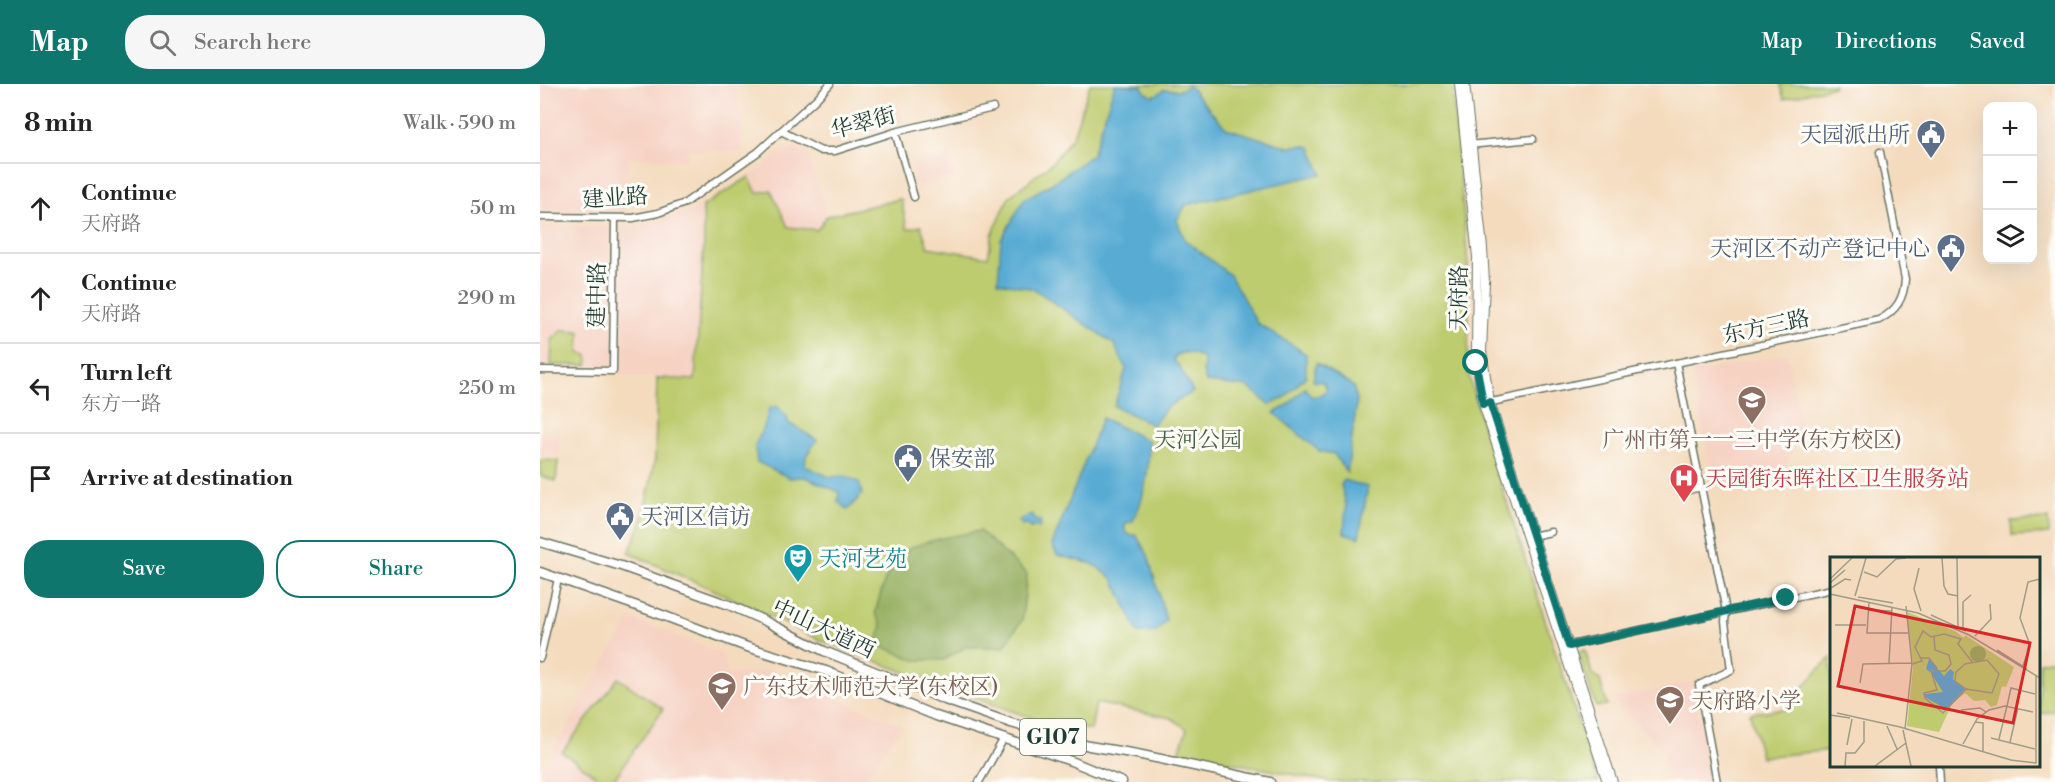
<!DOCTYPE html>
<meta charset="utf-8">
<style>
body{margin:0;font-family:"Libre Bodoni","Noto Serif SC",serif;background:#f6f6f6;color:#222}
.controls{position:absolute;right:18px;top:18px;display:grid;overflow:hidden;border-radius:12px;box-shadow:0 6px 24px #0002}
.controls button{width:54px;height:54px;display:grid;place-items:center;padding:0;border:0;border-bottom:2px solid #e0e0e0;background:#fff;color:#222;font:30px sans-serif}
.stop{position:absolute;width:18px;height:18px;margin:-14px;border:4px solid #0f766e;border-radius:50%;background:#fff}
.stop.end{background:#0f766e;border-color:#fff;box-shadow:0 2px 6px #0008}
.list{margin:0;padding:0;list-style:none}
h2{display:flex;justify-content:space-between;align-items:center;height:78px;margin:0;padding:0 24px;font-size:26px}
h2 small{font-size:20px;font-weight:400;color:#767676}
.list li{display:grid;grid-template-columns:39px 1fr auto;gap:18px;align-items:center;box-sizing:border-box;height:90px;padding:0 24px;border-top:2px solid #e0e0e0}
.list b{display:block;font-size:22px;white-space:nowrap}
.list p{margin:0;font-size:20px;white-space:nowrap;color:#767676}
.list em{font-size:20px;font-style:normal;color:#767676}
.actions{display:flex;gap:12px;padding:18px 24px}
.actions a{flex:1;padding:14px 0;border:2px solid #0f766e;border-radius:24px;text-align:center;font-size:21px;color:#0f766e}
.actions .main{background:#0f766e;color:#fff}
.icon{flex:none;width:33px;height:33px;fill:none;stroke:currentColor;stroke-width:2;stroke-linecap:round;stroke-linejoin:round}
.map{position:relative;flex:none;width:1515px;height:698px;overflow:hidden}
header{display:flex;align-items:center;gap:36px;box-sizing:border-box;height:84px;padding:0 30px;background:#0f766e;color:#fff}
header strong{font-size:28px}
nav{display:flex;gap:33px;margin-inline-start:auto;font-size:21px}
.search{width:420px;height:54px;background:#f6f6f6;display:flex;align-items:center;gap:15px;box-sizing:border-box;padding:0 21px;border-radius:24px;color:#767676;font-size:22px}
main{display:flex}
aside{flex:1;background:#fff}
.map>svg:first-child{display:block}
.built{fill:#f6d2c3}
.green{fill:#becc6f;stroke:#6e8452;stroke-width:1.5}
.forest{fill:#96b062;stroke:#5a764b;stroke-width:1.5}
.water{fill:#59acd4;stroke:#3c7484;stroke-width:1.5}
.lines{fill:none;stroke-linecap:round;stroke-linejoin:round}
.minor-casing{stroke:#6a7464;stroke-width:9}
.major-casing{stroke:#6a7464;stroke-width:10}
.highway-casing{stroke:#6a7464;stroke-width:11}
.minor{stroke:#fff;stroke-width:6}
.major{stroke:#fff;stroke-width:8}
.highway{stroke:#fff;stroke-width:8}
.route{stroke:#0f766e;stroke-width:8}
.labels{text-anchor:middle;stroke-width:6;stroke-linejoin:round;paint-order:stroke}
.shield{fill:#fdfcf7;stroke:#62766e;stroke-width:1.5}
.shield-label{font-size:21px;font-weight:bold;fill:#1f3d34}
.street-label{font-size:22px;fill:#1f3d34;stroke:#fdfcf7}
.service-label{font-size:22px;fill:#4e5e75;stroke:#fdfcf7;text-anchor:end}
.park-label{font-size:22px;fill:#476143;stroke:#fdfcf7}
.education-label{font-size:22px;fill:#785e54;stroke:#fdfcf7;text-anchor:start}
.health-label{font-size:22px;fill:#be3a42;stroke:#fdfcf7;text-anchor:start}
.culture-label{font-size:22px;fill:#0d838f;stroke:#fdfcf7;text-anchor:start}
.inset-road{fill:none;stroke:#9f9c87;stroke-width:1.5}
.view{fill:#d62828;fill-opacity:0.15;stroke:#d62828;stroke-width:3}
.inset-edge{fill:none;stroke:#1f3d34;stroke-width:3}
</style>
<header>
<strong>Map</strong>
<div class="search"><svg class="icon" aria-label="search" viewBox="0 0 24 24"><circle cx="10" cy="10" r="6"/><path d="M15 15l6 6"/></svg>Search here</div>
<nav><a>Map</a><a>Directions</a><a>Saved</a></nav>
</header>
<main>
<aside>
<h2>8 min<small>Walk · 590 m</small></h2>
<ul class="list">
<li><svg class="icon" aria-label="ahead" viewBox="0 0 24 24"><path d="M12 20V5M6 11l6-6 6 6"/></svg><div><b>Continue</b><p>天府路</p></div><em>50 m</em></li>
<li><svg class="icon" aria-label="ahead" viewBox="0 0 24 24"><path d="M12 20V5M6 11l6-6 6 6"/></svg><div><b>Continue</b><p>天府路</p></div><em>290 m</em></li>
<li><svg class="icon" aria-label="left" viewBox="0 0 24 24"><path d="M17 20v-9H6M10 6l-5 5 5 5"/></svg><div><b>Turn left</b><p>东方一路</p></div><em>250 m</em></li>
<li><svg class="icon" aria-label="arrive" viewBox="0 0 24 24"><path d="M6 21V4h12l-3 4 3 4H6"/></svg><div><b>Arrive at destination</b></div></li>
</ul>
<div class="actions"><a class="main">Save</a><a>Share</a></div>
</aside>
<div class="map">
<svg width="1515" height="698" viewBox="0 0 1515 698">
<rect width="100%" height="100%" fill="#fdfcf7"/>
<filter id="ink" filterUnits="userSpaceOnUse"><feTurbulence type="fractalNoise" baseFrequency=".0167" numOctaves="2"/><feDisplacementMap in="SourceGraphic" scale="12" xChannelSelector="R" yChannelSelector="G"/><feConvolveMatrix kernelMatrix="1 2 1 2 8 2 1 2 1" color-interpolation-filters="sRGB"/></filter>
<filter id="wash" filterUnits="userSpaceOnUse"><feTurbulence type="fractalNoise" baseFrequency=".008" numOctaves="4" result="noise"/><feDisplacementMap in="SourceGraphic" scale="24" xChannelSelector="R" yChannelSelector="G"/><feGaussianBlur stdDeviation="1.35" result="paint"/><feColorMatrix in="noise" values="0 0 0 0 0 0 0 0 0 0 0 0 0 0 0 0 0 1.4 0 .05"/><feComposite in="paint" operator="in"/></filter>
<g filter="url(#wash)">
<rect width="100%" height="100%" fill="#f4dbbe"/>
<g class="built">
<path d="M0,0H195L201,33L202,68L149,66L148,76L88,73L85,130L0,126Z"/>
<path d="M359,20L364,41L333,49L328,28Z"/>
<path d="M255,63L268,70L287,132L277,146L248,143L231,106L217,109L209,93L245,66Z"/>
<path d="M408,70L415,93L377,103L371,80Z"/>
<path d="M163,122L164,159L155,297L76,290L0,286V141L80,144L119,137Z"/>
<path d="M1247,270L1264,352L1252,361L1247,387L1174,402L1152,289Z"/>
<path d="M0,348L20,349L19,372H0Z"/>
<path d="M90,534L183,570L188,591L225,586L362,641L323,698H8L2,686Z"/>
<path d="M1153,598L1172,698H1129L1121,665L1075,619V615Z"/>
</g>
<g class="green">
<path d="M550,0H912L929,192L928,289L947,358L1058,698H790L639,668L647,645L631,634L556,619L551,646L495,635L412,606L280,556L185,511L89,469L103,434L115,375L117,294L155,296L164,159L163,122L209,93L217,109L231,106L248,143L277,146L287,132L361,115L367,145L381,142L388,163L448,173L452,151L469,113L513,78L533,52Z"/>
<path d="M1240,0H1294V2L1244,15Z"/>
<path d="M22,246L40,247L39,269L48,271V281H11L12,256Z"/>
<path d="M0,376L18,377L16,397L0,392Z"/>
<path d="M1508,435L1509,450L1472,452L1471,437Z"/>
<path d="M1045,566L1052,590L1060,596L1067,621L1056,623L1038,568Z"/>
<path d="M1291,574V666L1221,673L1210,629L1245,625L1280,584Z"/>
<path d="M1514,575L1515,627L1499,630V578Z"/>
<path d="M78,594L123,625L72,698H65L22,668Z"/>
</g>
<path class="forest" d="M440,447L487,490L482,536L464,563H425L404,576H375L336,560L342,542L335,529C341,510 345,487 359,472C372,457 419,451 440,447Z"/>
<g class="water">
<path d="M575,0L602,2L605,8L612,12L618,10L624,5L639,6L649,2L686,44L749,63L761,61L771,63L782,90L646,121L637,136L645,156L690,191L717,239L766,270V292L745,314L730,321L708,303L666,298L663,287L664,276C655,269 643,265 634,274L635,279L638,280L653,308L627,323L613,341L574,322L586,285L574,260L494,205L458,198L461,156L484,115L511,100L552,71Z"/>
<path d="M776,279L813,302L817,317L807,389L794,370L779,367L734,329L747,322L765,304L772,313L783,310L787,305L783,298L773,297Z"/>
<path d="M237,322L248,334L247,338L277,356L266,372L265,382L290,393L305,392L319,398L322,410L308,426L298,418L299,408L265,393L250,394L217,378L215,362L225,340L229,324Z"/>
<path d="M562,334L609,357C609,384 606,414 592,438L585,439V447L590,451H596L608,471L626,536L616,548L598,549L573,495L553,480L517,471L512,461Z"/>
<path d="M804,396L828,403L819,454L804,449L806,421L801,401Z"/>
<path d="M492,430L494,433V436L501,437L499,444L496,442L490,444L486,439L483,442L478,437Z"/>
</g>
</g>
<g filter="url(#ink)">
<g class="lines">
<g class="minor-casing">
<g id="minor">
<path d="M241,47L281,67H295L355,48L453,24"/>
<path d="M355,48L374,113"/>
<path d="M928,61L993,55"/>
<path d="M0,133L93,134L118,129L145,119L218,68L276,15L290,0"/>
<path d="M1136,279L1186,527L1185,538L1191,586L1159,601L1177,698"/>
<path d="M0,286L73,287L75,135"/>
<path d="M947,319L1339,236C1356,227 1364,215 1365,195L1340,68"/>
<path d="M1141,408L1161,403"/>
<path d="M992,452L1011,448"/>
<path d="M1026,562L1292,505"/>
<path d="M0,574L18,495"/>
<path d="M1399,682L1400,698"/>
<path d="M439,698L463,656"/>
</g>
</g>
<g class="major-casing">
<g id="major">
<path d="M919,0L937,173L936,270L942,317L1067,698"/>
<path d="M925,0L943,164L945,198L942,267L950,318L1073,698"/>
</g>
</g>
<g class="highway-casing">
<g id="highway">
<path d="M0,458L81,482L189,521L225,537L284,567L405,616L471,639L549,662L597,670L730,698"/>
<path d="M0,488L114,528L207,563L286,587L396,632L531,677L582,698"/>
</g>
</g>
<use href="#minor" class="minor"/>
<use href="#major" class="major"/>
<use href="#highway" class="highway"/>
</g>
</g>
<g class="lines" filter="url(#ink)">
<path class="route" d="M936,279L943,320L950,318L1029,562L1246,514"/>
</g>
<defs>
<g id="civic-pin" transform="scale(1.5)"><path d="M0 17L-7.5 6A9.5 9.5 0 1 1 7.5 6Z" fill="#5c6f8a" stroke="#fdfcf7"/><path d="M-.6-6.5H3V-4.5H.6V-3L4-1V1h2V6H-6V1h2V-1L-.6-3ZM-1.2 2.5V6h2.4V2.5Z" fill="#fff"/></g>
<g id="school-pin" transform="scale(1.5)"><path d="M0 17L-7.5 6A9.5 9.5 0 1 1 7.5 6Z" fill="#8d6e63" stroke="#fdfcf7"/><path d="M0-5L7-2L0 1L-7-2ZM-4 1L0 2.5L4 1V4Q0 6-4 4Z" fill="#fff"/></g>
<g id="hospital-pin" transform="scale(1.5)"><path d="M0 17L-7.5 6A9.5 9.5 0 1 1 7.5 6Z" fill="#e0444e" stroke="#fdfcf7"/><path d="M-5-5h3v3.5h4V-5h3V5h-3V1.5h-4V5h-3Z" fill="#fff"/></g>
<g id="theatre-pin" transform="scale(1.5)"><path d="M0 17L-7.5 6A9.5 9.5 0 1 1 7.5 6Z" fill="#0f9aa8" stroke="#fdfcf7"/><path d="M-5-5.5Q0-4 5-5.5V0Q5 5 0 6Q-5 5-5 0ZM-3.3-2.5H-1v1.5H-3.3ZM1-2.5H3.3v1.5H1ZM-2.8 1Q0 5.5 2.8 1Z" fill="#fff"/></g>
<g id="university-pin" transform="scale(1.5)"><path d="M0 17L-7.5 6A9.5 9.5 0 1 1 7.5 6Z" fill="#8d6e63" stroke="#fdfcf7"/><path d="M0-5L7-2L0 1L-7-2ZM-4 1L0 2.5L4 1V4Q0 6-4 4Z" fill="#fff"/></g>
</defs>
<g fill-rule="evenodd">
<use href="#civic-pin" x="1391" y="50"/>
<use href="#civic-pin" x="1411" y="164"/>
<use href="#school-pin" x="1212" y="316"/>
<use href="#civic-pin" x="368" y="374"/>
<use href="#hospital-pin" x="1144" y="394"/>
<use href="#civic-pin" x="80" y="432"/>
<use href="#theatre-pin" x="258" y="474"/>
<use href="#university-pin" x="182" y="602"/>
<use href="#school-pin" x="1130" y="616"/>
</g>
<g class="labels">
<rect class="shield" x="480" y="635" width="66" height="36" rx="4.5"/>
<g class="shield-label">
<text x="513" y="660">G107</text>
</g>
<g class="street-label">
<text transform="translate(323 38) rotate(-15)" y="8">华翠街</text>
<text transform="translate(75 113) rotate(-4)" y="8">建业路</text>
<text transform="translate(56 211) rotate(-89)" y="8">建中路</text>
<text transform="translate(918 214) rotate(-89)" y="8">天府路</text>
<text transform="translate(1226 242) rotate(-12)" y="8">东方三路</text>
<text transform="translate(284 544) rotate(25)" y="8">中山大道西</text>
</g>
<g class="service-label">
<text x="1370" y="58">天园派出所</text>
<text x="1390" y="172">天河区不动产登记中心</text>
<text x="389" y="382" text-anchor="start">保安部</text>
<text x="101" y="440" text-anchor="start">天河区信访</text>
</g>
<g class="park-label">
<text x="658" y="363">天河公园</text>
</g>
<g class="education-label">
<text x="1212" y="363" text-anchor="middle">广州市第一一三中学(东方校区)</text>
<text x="203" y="610">广东技术师范大学(东校区)</text>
<text x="1151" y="624">天府路小学</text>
</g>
<g class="health-label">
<text x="1165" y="402">天园街东晖社区卫生服务站</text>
</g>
<g class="culture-label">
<text x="279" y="482">天河艺苑</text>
</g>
</g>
<g transform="translate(1290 473)">
<rect width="210" height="210" fill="#f4dbbe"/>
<path d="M77,55L125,74L134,81L135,78L184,110L176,130L172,129L167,148L161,150L155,143L144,144L135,136L122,147L109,175L77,169L83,110Z" fill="#becc6f"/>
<path d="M140 97a8 8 0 1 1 16 0a8 8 0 1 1-16 0Z" fill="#96b062"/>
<path d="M99,102L114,119L120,112L124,115L123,122L135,132L116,152L95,140V137L113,135L101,116L103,112L100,115L96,112Z" fill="#59acd4"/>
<path class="inset-road" d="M112,1L114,29L118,37L128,39M127,1L128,69M89,11L84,32L91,54M34,15L47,20L66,2L76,1M0,22L22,1M0,26L15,13M1,31L15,22L21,23M0,37L88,56L139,78L210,121M25,39L36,1M28,40L63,46M39,45L37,76H79M38,53L62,54M101,58L136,74M5,68H36M133,72V45L141,38M145,79L161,62L160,47M104,80L105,93L119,98L121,107L115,114H101L107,133L94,136L95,141L113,156L136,132M167,93L197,112M91,101H99L107,111M157,103L169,117L162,136L136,132L125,124L126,115L135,107ZM59,106L62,50M82,107L92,104L85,90L93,74L101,80L114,77L131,82L128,87L143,106M193,109L200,88L190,61L198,25L210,22M30,126L33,107L82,106M177,149L181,131L205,137M131,153L150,151L156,155M7,156L70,170L181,203M0,158L20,161M145,165L153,166V195M57,169L67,192M75,172L82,107L76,49M73,173L81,209M161,181L205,192M169,182L177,149M180,185L188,151M133,187L147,162L159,153L175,149L203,155M17,188L22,162M180,203L206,206V119M15,209L16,196H25L34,185V164M45,209L76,186"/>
<path class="view" d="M25,49L200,86L183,166L8,129Z"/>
<rect width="210" height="210" class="inset-edge"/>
</g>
</svg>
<div class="controls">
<button>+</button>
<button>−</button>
<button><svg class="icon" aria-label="layers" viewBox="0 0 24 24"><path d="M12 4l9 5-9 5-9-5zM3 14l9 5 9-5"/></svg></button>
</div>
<div class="stop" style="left:936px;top:279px"></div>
<div class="stop end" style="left:1246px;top:514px"></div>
</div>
</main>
